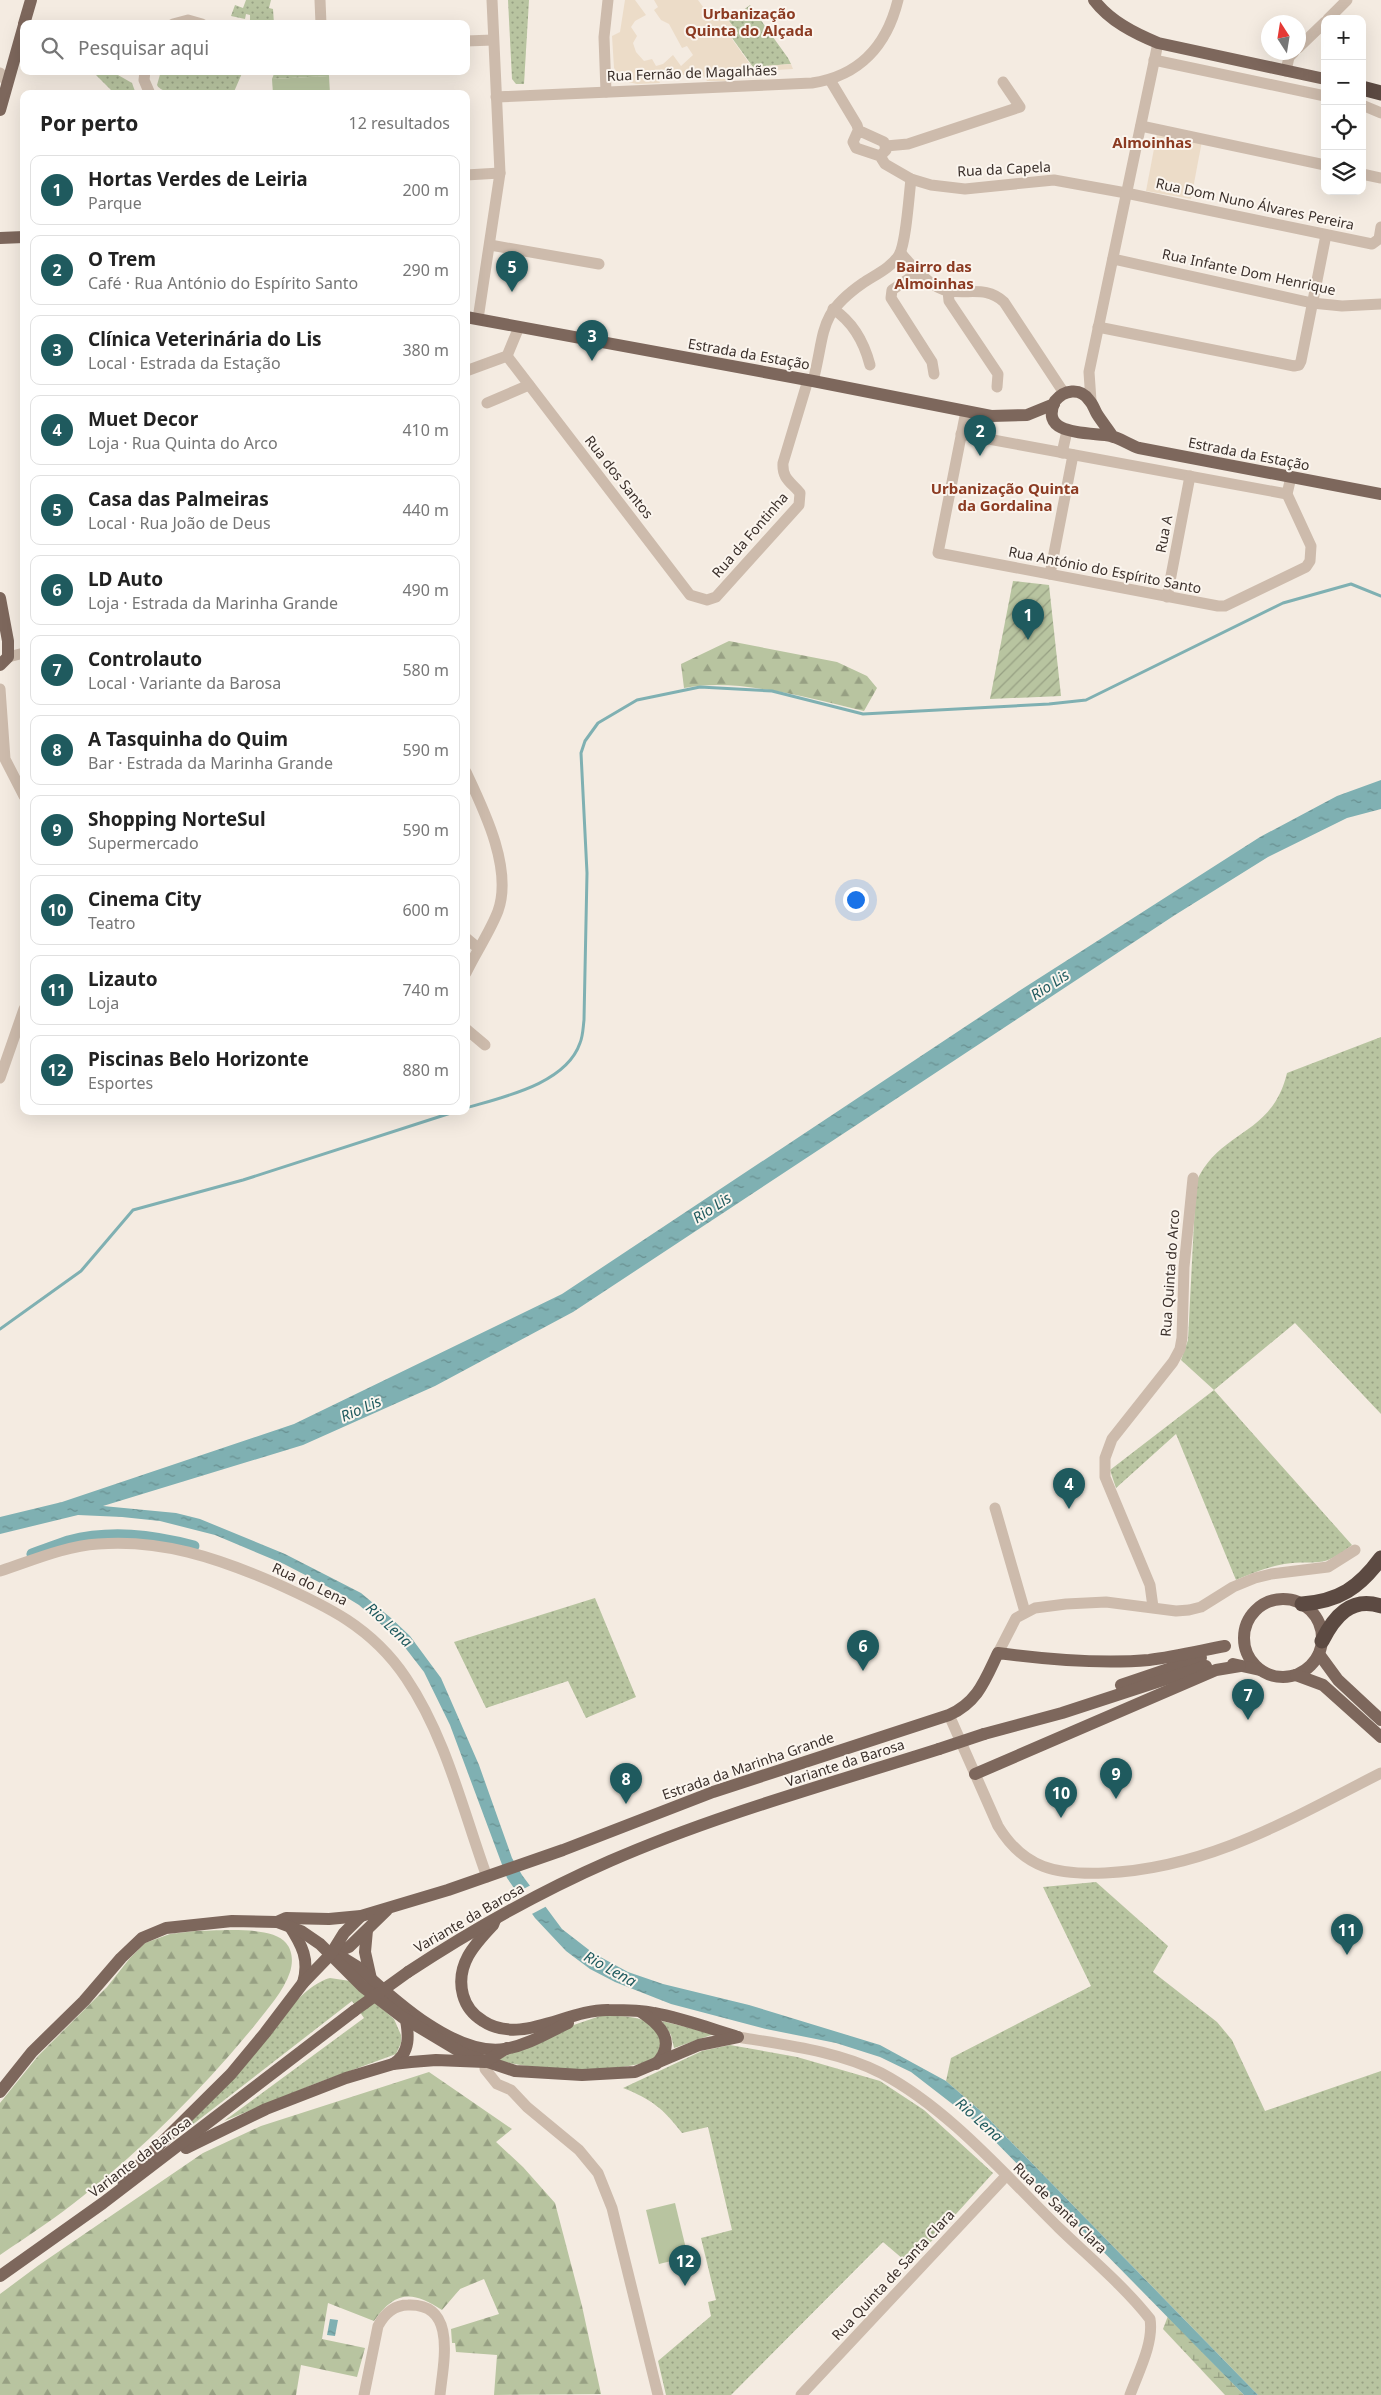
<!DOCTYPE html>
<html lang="pt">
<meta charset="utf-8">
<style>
body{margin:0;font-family:"Noto Sans",sans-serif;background:#f2f2f2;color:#222}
.controls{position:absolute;right:15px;top:15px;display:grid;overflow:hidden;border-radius:10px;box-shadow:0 5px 20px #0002}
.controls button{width:45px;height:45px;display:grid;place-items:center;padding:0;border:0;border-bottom:1px solid #e0e0e0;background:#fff;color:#222;font:25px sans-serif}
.compass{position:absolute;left:1261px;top:15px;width:45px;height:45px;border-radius:50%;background:#fff;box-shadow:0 5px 20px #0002;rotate:348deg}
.you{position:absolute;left:855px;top:899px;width:18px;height:18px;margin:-12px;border:4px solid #fff;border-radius:50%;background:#1a73e8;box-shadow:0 0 0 8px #1a73e833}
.badge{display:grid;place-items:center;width:32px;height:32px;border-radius:50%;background:#1f5a5e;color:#fff;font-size:16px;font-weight:700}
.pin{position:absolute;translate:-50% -41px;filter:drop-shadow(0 1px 2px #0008)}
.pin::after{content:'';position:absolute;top:26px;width:18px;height:15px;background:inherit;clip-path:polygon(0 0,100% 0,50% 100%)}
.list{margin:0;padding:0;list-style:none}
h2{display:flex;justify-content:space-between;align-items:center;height:65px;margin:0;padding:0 20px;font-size:21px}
h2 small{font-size:16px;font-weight:400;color:#767676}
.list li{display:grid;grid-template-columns:32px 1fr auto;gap:15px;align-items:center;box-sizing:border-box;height:70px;margin:0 10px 10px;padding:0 10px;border:1px solid #e0e0e0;border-radius:10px}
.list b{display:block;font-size:19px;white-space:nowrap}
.list p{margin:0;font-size:16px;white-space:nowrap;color:#767676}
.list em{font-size:16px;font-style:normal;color:#767676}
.icon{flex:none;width:28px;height:28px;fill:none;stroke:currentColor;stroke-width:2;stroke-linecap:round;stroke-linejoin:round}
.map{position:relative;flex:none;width:1381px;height:2395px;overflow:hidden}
.search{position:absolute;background:#fff;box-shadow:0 5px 20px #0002;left:20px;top:20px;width:450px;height:55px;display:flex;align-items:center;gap:12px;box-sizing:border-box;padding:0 18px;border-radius:10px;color:#767676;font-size:19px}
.panel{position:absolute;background:#fff;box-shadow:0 5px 20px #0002;left:20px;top:90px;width:450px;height:1025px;border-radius:10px}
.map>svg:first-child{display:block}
.grass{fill:url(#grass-dots)}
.forest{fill:url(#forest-firs)}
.wetland{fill:url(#wetland-marsh)}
.garden{fill:url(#garden-furrows)}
.pitch{fill:#b8c4a0}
.plaza{fill:#ecdcc8}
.water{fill:url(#water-ripples)}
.pier{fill:#f4ebe1}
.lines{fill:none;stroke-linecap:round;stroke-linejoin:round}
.stream{stroke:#7fb0b2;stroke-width:3}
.canal{stroke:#7fb0b2;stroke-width:11}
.minor{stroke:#cdbbac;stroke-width:11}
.major{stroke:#7d675c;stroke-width:12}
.highway{stroke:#5c4a42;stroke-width:15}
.major-bridge{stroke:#7d675c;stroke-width:12}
.labels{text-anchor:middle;stroke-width:4;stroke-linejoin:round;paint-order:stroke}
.street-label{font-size:14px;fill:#3b302b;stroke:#fbf5ee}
.neighbourhood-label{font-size:15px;font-weight:bold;fill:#8c3b22;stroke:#fbf5ee}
.water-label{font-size:15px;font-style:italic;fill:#1f5a5e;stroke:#fbf5ee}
</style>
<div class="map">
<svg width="1381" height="2395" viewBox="0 0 1381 2395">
<defs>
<pattern id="grass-dots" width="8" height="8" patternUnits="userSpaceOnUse" patternTransform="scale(1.25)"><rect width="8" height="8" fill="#b8c4a0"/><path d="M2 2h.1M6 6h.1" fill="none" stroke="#97a083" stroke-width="1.8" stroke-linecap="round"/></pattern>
<pattern id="forest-firs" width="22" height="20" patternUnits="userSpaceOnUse" patternTransform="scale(1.25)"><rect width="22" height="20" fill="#b8c4a0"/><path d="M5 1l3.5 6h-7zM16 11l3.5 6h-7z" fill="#97a083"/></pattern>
<pattern id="wetland-marsh" width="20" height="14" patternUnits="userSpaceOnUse" patternTransform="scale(1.25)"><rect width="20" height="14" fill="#b8c4a0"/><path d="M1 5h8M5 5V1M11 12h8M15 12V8" fill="none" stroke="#97a083"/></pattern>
<pattern id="garden-furrows" width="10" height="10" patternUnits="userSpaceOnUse" patternTransform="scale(1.25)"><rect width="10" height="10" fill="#b8c4a0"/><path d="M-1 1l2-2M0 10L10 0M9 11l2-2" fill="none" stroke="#97a083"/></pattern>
<pattern id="water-ripples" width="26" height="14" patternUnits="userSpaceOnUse" patternTransform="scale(1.25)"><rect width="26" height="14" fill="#7fb0b2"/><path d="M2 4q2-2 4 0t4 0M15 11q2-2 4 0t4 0" fill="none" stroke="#699091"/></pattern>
</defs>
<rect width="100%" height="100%" fill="#f4ebe1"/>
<g class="grass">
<path d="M246,0H271L269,8L273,9L274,24L250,21V15L246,14L245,19L231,16L235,5L243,8Z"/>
<path d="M508,0H529L524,84H516L512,79Z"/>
<path d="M750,5L788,58L791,64L753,67L732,38L738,33L729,21Z"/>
<path d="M92,71H111L132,83L136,94H115Z"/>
<path d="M161,71H243L233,94C217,94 164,99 157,85Z"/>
<path d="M275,71H328L329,76L272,79Z"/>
<path d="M1381,1037V1414L1295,1323L1214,1390L1352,1545C1321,1570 1318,1559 1284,1564C1267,1567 1252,1573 1236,1580L1176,1434L1116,1488L1110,1470L1214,1390L1181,1360L1188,1340L1196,1183C1218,1130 1272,1137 1287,1073Z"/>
<path d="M595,1598L636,1697L586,1718L568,1681L486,1708L454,1642Z"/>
<path d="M1096,1882L1168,1946L1153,1972L1217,2022L1232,2040L1265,2111L1381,2071V2395H1258L983,2113L946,2081L951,2058L1091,1986L1043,1887Z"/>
<path d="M330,1978L350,1981L394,2019L401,2035V2043L396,2054L317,2083L224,2121L364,2018L352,2001L183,2132L181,2129C204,2105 229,2081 252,2055C272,2032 300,1986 330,1978Z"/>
<path d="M600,2016C616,2016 643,2014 655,2028C658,2031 659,2039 661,2043L656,2057C649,2060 642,2064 634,2065C599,2073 532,2070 497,2060L562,2029Z"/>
<path d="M662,2021L714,2034L674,2048L671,2035Z"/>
<path d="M730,2045L797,2057L880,2081L924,2110L993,2173L910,2265L883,2242L731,2395H666L658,2361L711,2316L708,2302L716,2300L701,2238L732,2230L708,2127L682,2133C664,2109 651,2099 623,2088L702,2051Z"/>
</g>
<g class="forest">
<path d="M729,641L837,662L867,676L877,688L864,711C811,699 738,677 684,688L681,664Z"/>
<path d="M195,1931C216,1931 272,1925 286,1943C293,1951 293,1963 290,1972C284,1991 267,2009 255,2025C204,2087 146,2146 83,2196C57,2217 28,2236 0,2255V2103L38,2056L107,1987L130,1958L145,1943L170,1934Z"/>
<path d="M429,2072L512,2129L496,2142L523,2167L555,2203L582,2306L601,2394L494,2395L497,2355L456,2352L455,2343H452L451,2329L499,2314L484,2279L460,2289L442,2310C412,2290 395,2291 374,2321L328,2303L322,2339L365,2348L357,2377L301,2365L296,2395H0V2294L39,2265L203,2153L261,2126Z"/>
</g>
<path class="wetland" d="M1168,2316L1244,2395H1225L1163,2329Z"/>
<path class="garden" d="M1013,581L1049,585L1061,696L990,699Z"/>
<g class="pitch">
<path d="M329,76L330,94H273L272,79Z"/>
<path d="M675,2203L688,2257L659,2264L646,2210Z"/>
</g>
<g class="plaza">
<path d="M625,0H635L646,15L635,21L631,27L637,36L633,43L636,52L644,61L652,59L656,66L663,64L673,55L681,66L693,55L687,46L682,48L669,24L661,20L654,10L658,7L654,0H698L712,19L722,12L738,33L732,39L752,67L791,64L793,69L724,73L728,81H707L702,74L657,76L660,83L637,84L624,81L614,68L612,36L620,32Z"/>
<path d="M1157,133L1202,141L1191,199L1146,191Z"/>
</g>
<g class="water">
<path d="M1381,780V809L1347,818L1268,857L1175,915L573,1312L435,1386L303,1445L103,1506L176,1513L200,1519L285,1554L361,1593L391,1618L410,1636L441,1678L479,1765L512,1858L522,1875L562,1929L593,1953L628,1972L663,1984L749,2005L880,2045L946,2081L983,2113L1258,2395H1244L977,2123L911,2072L880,2057L836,2043L766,2029L671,2004L615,1982L590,1969L566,1951L535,1918L507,1878L450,1725L424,1672L400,1641L359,1605L336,1591L284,1564L215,1535L160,1521L122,1517L78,1515L0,1534V1517L62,1502L294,1424L562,1294L1019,991L1260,837L1337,796Z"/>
<path d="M330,2319L338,2320L335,2336L327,2335Z"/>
</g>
<path class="pier" d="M531,1885L547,1906L530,1915L514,1894Z"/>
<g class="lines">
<g class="stream">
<path d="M466,1108C503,1097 566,1084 580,1043C583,1036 583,1028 584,1020L587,873L581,753L585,741L598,723L637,700L700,687L772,691L863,714L1049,704L1086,700L1283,603L1351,584L1381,596"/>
<path d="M0,1329L81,1271L133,1210L243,1180L457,1111"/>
</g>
<path class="canal" d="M32,1554C44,1550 56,1545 68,1541C111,1530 151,1535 194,1546"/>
<g class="minor">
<path d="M320,0L321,24"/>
<path d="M1328,19L1347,0"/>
<path d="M173,24L188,20L202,24"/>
<path d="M466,41L493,40"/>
<path d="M1298,48L1325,22"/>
<path d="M1154,60L1325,96"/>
<path d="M145,71L144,80L150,94"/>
<path d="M1286,71L1289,57L1294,52"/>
<path d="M0,73L7,82"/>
<path d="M830,80L857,125L859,132"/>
<path d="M606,92L604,37L608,0"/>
<path d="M496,97L812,83C860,76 887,45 898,0"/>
<path d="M1362,105L1381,113"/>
<path d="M1141,126L1325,165"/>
<path d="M886,146L908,144L1020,107L1003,82"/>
<path d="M880,156L886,150L884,142L862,132L857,133L853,142L856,148L880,156L885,164L911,179L931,185L965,189L1054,180L1126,193L1372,244L1379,239L1381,227"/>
<path d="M1362,174L1381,178"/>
<path d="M466,175L500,173"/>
<path d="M490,245L599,264"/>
<path d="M901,253C911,266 932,289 949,291C970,294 987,286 1004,302L1064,393"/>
<path d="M1113,259L1312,303L1342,306L1381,304"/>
<path d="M917,273L892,290L891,298L932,362L934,374"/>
<path d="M948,291L949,301L998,374L997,387"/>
<path d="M833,309C853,322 864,342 870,365"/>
<path d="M478,319L500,173L492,0"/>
<path d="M1098,327L1294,366L1299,365L1301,361L1326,235"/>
<path d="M507,356L690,595L707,600L716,597L799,505L800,493C791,482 782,479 783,463L808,380"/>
<path d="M466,371L507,356L519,327"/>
<path d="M813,381C826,331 817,315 863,283C875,275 892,267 899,255C906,244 909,195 911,179"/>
<path d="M1091,401L1089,372L1158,43"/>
<path d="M487,403L529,385"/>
<path d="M966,411L938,553L1218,606H1225L1306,567L1310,561L1311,546L1287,494L1291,477"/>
<path d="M961,434L1287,494"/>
<path d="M1062,453L1067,431"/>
<path d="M1050,574L1073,455"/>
<path d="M1167,597L1190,476"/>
<path d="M8,657L24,653"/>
<path d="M0,689L5,759L24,796"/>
<path d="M466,772C484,810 513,869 498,911C490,932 476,952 466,973"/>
<path d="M466,938L478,948"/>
<path d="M466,1029L485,1045"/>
<path d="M0,1078L24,1009"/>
<path d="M995,1508L1025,1612"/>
<path d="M0,1571C31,1561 65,1546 98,1544C161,1539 217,1558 273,1582C327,1606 372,1627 406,1678C446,1737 463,1811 487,1877"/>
<path d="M1153,1607L1150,1585L1105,1477V1458L1112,1439L1173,1362L1180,1349L1182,1338L1184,1267L1193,1178"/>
<path d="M998,1653L1016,1618L1035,1608L1066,1604L1106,1602L1176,1611L1189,1610L1201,1607L1233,1587L1255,1578L1271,1574L1328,1567L1355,1550"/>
<path d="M949,1715L998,1826C1024,1869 1057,1875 1105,1873C1210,1868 1290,1819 1381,1773"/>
<path d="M738,2037C785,2045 838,2051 881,2073C949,2109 1005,2175 1059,2228C1089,2257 1124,2286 1150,2319C1154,2343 1138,2373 1130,2395"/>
<path d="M485,2062V2069L497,2084L511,2090L527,2107L579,2150L598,2173L612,2208L658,2395"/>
<path d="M364,2395L378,2326C385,2313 394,2305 408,2305C458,2303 443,2364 440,2395"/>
<path d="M801,2395L1006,2176"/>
</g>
<g class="major">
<path d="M1094,0C1110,21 1134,33 1158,43L1325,79"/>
<path d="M24,24L31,0"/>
<path d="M0,110L24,25"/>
<path d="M0,238L24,237"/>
<path d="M466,317L813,381L991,416L1027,415L1054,404"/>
<path d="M1113,437C1108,429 1102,422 1097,414C1094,409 1093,404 1089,400C1080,387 1064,390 1055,401C1038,437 1091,432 1111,436C1120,438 1130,445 1139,448L1381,494"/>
<path d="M0,598L8,641V657L0,665"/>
<circle cx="1283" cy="1638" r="39"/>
<path d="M1319,1654L1338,1680L1381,1720"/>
<path d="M1233,1664L1260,1670"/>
<path d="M1296,1675L1323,1685L1381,1737"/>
<path d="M1121,1685L1201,1658"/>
<path d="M984,1734L1062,1713L1206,1666"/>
<path d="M975,1774L1216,1670L1240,1666"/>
<path d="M495,1920L493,1925C475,1944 455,1965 463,1995C466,2006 473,2015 483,2021C521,2046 567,2009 609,2010C624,2010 640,2010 654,2013C681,2018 709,2028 735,2036"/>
<path d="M277,1922L286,1918L329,1919L361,1916L448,1890L563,1850L713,1792L949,1715C978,1702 985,1680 998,1653C1043,1659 1104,1664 1149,1660C1174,1657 1199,1651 1225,1646"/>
<path d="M289,1925C302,1945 310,1960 303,1983"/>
<path d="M367,1930L365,1952L371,1979"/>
<path d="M331,1954L349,1947L387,1910"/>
<path d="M333,1955L345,1959L358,1967C392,1998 455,2057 505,2049C528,2045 547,2033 568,2023"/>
<path d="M408,1972C472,1930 539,1892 610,1861C715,1815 829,1784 939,1749"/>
<path d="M641,2012C661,2025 677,2042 656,2064"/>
<path d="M393,2064C411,2053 409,2034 405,2015"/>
<path d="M0,2092L32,2052L84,2001L121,1958L142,1938L166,1928L232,1921L277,1922L301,1931L320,1944L363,1987L402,2017L464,2054L515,2071L582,2075L635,2072L699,2045L738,2037"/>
<path d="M186,2148L266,2109L346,2078L393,2064L411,2062L436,2060L485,2062L507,2048"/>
<path d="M123,2181L231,2074L265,2033L303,1983L331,1954L344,1933L361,1916"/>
<path d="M0,2276L103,2203L354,2011"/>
</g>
<g class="highway">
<path d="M1362,88L1381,93"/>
<path d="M1302,1604C1339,1601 1359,1588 1381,1558"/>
<path d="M1322,1641C1334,1617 1351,1596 1381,1606"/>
</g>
<g class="major-bridge">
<path d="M939,1749L984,1734"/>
<path d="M354,2011L408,1972"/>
</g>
</g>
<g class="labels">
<g class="street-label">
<text transform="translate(692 73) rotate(-2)" y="5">Rua Fernão de Magalhães</text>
<text transform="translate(1004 169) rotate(-3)" y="5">Rua da Capela</text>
<text transform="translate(1255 204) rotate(12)" y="5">Rua Dom Nuno Álvares Pereira</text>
<text transform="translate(1249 272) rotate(12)" y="5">Rua Infante Dom Henrique</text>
<text transform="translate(749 354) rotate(10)" y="5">Estrada da Estação</text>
<text transform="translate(1249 454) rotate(11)" y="5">Estrada da Estação</text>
<text transform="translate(619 477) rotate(52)" y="5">Rua dos Santos</text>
<text transform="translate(1164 534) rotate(-79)" y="5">Rua A</text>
<text transform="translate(750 535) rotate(-49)" y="5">Rua da Fontinha</text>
<text transform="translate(1105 570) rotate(11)" y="5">Rua António do Espírito Santo</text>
<text transform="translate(1170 1273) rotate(-86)" y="5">Rua Quinta do Arco</text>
<text transform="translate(310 1584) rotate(25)" y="5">Rua do Lena</text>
<text transform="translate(845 1763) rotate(-18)" y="5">Variante da Barosa</text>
<text transform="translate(748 1766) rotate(-19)" y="5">Estrada da Marinha Grande</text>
<text transform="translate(469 1918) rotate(-30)" y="5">Variante da Barosa</text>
<text transform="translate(140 2157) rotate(-37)" y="5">Variante da Barosa</text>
<text transform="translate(1060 2208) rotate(44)" y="5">Rua de Santa Clara</text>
<text transform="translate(893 2275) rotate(-47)" y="5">Rua Quinta de Santa Clara</text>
</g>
<g class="neighbourhood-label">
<text x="749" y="19">Urbanização<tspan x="749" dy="17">Quinta do Alçada</tspan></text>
<text x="1152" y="148">Almoinhas</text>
<text x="934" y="272">Bairro das<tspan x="934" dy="17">Almoinhas</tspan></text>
<text x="1005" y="494">Urbanização Quinta<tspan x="1005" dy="17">da Gordalina</tspan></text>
</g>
<g class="water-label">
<text transform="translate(1050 985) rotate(-33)" y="5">Rio Lis</text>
<text transform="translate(712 1208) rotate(-33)" y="5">Rio Lis</text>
<text transform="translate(361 1409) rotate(-23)" y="5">Rio Lis</text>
<text transform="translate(389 1625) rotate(43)" y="5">Rio Lena</text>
<text transform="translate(610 1969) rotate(29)" y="5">Rio Lena</text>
<text transform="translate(979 2120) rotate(42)" y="5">Rio Lena</text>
</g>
</g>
</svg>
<div class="controls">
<button>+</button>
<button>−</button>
<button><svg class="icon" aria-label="locate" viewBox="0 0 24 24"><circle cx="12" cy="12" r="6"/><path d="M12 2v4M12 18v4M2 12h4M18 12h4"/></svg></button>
<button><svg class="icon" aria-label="layers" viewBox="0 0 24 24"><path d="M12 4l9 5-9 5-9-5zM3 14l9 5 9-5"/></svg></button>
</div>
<svg class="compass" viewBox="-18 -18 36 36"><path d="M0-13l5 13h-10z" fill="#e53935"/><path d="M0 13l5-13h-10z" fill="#767676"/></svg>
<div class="you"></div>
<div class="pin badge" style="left:1028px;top:640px">1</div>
<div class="pin badge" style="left:980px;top:456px">2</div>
<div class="pin badge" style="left:592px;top:361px">3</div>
<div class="pin badge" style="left:1069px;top:1509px">4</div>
<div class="pin badge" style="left:512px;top:292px">5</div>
<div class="pin badge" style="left:863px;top:1671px">6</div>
<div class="pin badge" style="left:1248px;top:1720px">7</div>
<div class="pin badge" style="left:626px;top:1804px">8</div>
<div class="pin badge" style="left:1116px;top:1799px">9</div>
<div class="pin badge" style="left:1061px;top:1818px">10</div>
<div class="pin badge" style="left:1347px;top:1955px">11</div>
<div class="pin badge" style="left:685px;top:2286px">12</div>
<div class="search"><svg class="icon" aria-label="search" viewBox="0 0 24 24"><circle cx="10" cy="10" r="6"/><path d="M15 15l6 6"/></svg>Pesquisar aqui</div>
<section class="panel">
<h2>Por perto<small>12 resultados</small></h2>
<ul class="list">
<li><span class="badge">1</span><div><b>Hortas Verdes de Leiria</b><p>Parque</p></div><em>200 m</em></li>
<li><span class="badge">2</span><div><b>O Trem</b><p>Café · Rua António do Espírito Santo</p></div><em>290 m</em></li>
<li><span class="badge">3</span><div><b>Clínica Veterinária do Lis</b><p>Local · Estrada da Estação</p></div><em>380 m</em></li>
<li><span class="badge">4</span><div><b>Muet Decor</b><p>Loja · Rua Quinta do Arco</p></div><em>410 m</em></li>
<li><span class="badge">5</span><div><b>Casa das Palmeiras</b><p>Local · Rua João de Deus</p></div><em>440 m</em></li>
<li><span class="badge">6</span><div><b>LD Auto</b><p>Loja · Estrada da Marinha Grande</p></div><em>490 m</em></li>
<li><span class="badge">7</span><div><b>Controlauto</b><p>Local · Variante da Barosa</p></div><em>580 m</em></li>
<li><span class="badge">8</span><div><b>A Tasquinha do Quim</b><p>Bar · Estrada da Marinha Grande</p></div><em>590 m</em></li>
<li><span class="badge">9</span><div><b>Shopping NorteSul</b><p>Supermercado</p></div><em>590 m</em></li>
<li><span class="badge">10</span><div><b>Cinema City</b><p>Teatro</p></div><em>600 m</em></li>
<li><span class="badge">11</span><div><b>Lizauto</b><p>Loja</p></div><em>740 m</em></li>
<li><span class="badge">12</span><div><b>Piscinas Belo Horizonte</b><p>Esportes</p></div><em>880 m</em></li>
</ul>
</section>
</div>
